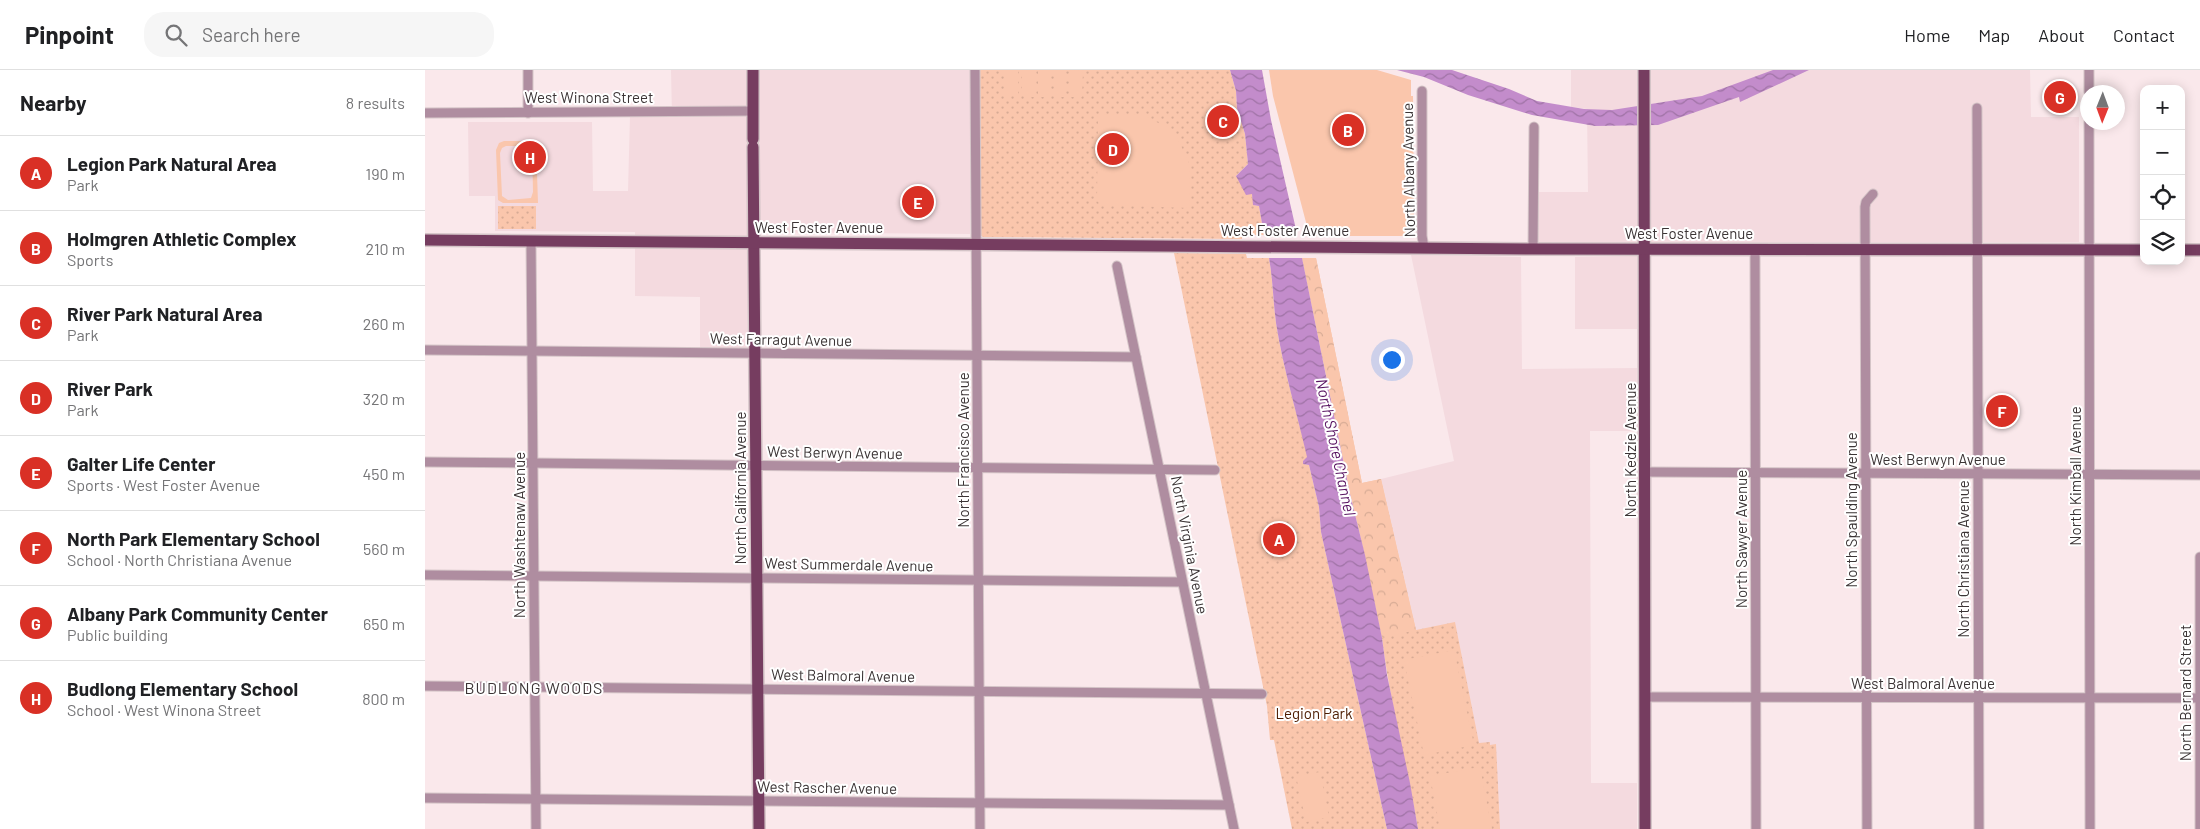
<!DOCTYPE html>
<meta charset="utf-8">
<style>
body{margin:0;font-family:Barlow,sans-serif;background:#f6f6f6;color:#202124}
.controls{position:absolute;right:15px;top:15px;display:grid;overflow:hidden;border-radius:10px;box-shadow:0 2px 12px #0003}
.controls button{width:45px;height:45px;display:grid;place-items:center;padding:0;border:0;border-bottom:1px solid #e0e0e0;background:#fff;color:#202124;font:25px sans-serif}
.compass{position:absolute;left:1655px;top:15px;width:45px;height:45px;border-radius:50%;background:#fff;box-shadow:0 2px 12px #0003;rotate:181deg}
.you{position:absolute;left:966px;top:289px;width:18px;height:18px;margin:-12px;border:4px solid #fff;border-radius:50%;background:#1a73e8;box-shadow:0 0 0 8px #1a73e833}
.badge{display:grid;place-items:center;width:32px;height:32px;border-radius:50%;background:#d93025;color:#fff;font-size:16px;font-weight:700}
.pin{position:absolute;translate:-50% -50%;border:2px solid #fff;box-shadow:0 1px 5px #0006}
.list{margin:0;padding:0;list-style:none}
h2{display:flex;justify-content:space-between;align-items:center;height:65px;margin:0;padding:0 20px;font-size:21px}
h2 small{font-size:16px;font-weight:400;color:#757577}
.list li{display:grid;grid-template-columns:32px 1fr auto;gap:15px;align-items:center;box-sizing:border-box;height:75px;padding:0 20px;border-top:1px solid #e0e0e0}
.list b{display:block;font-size:19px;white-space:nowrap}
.list p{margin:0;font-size:16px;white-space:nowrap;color:#757577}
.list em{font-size:16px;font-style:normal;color:#757577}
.icon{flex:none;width:28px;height:28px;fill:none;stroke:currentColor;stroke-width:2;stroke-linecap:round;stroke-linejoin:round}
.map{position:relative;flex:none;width:1775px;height:759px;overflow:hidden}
header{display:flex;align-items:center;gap:30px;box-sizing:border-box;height:70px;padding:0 25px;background:#fff;border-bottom:1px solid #e0e0e0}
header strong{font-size:24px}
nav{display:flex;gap:28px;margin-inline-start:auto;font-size:18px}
.search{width:350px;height:45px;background:#f6f6f6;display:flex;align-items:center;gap:12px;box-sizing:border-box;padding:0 18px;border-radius:20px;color:#757577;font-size:19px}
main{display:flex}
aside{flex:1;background:#fff}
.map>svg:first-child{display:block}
.built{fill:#f4dadf}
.grass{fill:url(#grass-dots)}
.forest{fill:url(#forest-crowns)}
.pitch{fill:#fac6ac;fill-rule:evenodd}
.water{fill:url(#water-waves)}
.pier{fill:#fae8eb}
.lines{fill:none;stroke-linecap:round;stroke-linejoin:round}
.minor-casing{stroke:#d4c4c7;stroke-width:11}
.major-casing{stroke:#d4c4c7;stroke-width:14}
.minor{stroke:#af8da0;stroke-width:9}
.major{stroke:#763d60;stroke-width:11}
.labels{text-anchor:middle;stroke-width:4;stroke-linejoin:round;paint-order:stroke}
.street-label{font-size:15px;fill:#3b3435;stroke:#fff}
.park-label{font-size:15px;fill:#4c1c00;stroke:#fff}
.water-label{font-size:16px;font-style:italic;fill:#581361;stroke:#fff}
.neighbourhood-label{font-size:16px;letter-spacing:1px;fill:#3b3435;stroke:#fff}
</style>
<header>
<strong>Pinpoint</strong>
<div class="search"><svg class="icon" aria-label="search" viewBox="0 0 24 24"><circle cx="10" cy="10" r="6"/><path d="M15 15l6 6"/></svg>Search here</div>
<nav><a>Home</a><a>Map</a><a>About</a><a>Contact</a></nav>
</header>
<main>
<aside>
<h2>Nearby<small>8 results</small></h2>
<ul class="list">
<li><span class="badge">A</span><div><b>Legion Park Natural Area</b><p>Park</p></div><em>190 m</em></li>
<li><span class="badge">B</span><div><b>Holmgren Athletic Complex</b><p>Sports</p></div><em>210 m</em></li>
<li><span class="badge">C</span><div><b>River Park Natural Area</b><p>Park</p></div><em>260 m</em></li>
<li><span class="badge">D</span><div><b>River Park</b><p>Park</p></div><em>320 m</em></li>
<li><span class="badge">E</span><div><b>Galter Life Center</b><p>Sports · West Foster Avenue</p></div><em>450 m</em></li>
<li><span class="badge">F</span><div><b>North Park Elementary School</b><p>School · North Christiana Avenue</p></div><em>560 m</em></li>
<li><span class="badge">G</span><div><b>Albany Park Community Center</b><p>Public building</p></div><em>650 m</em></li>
<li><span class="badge">H</span><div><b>Budlong Elementary School</b><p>School · West Winona Street</p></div><em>800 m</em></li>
</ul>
</aside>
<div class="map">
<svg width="1775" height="759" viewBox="0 0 1775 759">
<defs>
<pattern id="grass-dots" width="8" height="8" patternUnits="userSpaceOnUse" patternTransform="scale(1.25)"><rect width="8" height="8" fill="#fac6ac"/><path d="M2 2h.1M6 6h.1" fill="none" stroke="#d7ab95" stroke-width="1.8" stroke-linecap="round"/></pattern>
<pattern id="forest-crowns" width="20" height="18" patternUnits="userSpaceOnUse" patternTransform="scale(1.25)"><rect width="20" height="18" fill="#fac6ac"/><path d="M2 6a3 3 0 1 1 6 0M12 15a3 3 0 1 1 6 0" fill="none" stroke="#d7ab95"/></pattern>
<pattern id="water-waves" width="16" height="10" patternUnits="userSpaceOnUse" patternTransform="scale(1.25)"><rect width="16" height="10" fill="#c38ccb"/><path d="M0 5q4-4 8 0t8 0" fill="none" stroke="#a073a6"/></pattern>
</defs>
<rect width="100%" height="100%" fill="#fae8eb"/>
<g class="built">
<path d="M246,0H545V164L323,162L322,280H275V227L210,226V162L70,161V126H44L43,52H167L168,121H203L205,46H247Z"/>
<path d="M1146,0H1605L1606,47H1654V172H1108V122H1163L1162,39L1146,37Z"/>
<path d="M986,185L1096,187L1097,299L1212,298L1211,361H1165L1166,713H1212V759H1011L991,560L956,409L1029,391Z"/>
<path d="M1212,186V259H1150V187Z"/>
</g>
<g class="grass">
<path d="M555,0H805L811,21L812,38L820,64L823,94L811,106L827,124L829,135L834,136L839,165H817V169L558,167L555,165Z"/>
<rect x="73" y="136" width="38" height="23"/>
<path d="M749,183L821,184L822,188H844C848,210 848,231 851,253C858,298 872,343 883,388L878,391L879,394L884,395L894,437L896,462L962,759H867L849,670H845L842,636Z"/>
<path d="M877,188H891L937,413L956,409L991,560L1030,552L1054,673L1065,672V675L1071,674L1075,759H993C982,695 965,633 957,568Z"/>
</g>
<path class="forest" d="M877,188H891L937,413L956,409L991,560L957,568L940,485L925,424Z"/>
<g class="pitch">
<rect x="581" y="0" width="12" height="26"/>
<path d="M597,0H609V27L597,26Z"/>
<rect x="613" y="0" width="12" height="27"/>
<rect x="629" y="0" width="12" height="27"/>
<path d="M645,0L658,1L657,27H645Z"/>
<path d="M844,0H952L986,10V26H988L989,151H985V162L981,166H882L883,160L848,26Z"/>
<path d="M673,44L718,45L749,61L764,93L765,138L676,135L672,131Z"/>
<path d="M79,71H106L111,73L113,133H78L73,130L71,80L74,73ZM81,76H103L107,78L108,122L106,128L83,130L77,126L75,83L77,78Z"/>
<path d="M1029,580L1049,675L999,685L979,590Z"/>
<path d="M1055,697L1067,759H1015L1005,706Z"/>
<path d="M895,702L904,747L881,752L871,706Z"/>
</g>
<g class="water">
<path d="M805,0H837L846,50L870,155L872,166H866L870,188H877L925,424L940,485L957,568L962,605L985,713L993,759H962L896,462L894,437L884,395L878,394V391L882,387C872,343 858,298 851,253C848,231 848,210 844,188H849L845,165H839L834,136L828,135L827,124L821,125L811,106L823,94L820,64L812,38L811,21Z"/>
<path d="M972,0H1027L1084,19L1112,31L1159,39L1187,40L1277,26L1348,0H1384L1315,32L1314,27L1233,55L1170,56L1107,45L1043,25L999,7Z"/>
</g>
<path class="pier" d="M837,165L875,166L873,168H868L872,186H877L879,188H841L847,185L843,168Z"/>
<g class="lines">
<g class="minor-casing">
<g id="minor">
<path d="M103,0V43"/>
<path d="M550,0L555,759"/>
<path d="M997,21V166L999,178"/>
<path d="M1664,22V0"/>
<path d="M1552,38L1554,759"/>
<path d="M0,43L328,41"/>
<path d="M1664,52L1665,759"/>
<path d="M106,171L111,759"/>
<path d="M1108,179L1109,57"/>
<path d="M1330,179L1331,759"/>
<path d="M692,196L809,759"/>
<path d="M0,280L711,287"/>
<path d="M0,392L790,400"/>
<path d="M1221,402L1775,405"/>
<path d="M0,505L757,512"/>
<path d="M0,616L837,624"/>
<path d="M1221,627L1775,628"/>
<path d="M0,728L804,735"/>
<path d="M1442,759L1440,137L1441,132L1448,124"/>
<path d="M1775,759V487"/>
</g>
</g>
<g class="major-casing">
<g id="major">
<path d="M328,0V69"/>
<path d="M1219,0L1220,759"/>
<path d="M328,77L334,759"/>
<path d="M0,170L1108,179L1719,180"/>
<path d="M1756,180H1775"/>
</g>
</g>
<use href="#minor" class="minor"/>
<use href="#major" class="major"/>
</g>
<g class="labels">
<g class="street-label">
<text x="164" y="33">West Winona Street</text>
<text transform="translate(984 100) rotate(-91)" y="5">North Albany Avenue</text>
<text x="394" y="163">West Foster Avenue</text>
<text x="860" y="166">West Foster Avenue</text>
<text x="1264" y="169">West Foster Avenue</text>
<text transform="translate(356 270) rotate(1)" y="5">West Farragut Avenue</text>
<text transform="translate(539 380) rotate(-90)" y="5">North Francisco Avenue</text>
<text transform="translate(1206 380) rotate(-90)" y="5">North Kedzie Avenue</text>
<text transform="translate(410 383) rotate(1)" y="5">West Berwyn Avenue</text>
<text x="1513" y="395">West Berwyn Avenue</text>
<text transform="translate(1651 406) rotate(-90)" y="5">North Kimball Avenue</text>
<text transform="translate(316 418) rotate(-90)" y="5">North California Avenue</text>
<text transform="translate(1427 440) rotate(-90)" y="5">North Spaulding Avenue</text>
<text transform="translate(95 465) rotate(-90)" y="5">North Washtenaw Avenue</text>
<text transform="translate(1317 469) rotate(-90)" y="5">North Sawyer Avenue</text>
<text transform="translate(764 475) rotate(79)" y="5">North Virginia Avenue</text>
<text transform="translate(1539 489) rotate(-90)" y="5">North Christiana Avenue</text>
<text transform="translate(424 495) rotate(1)" y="5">West Summerdale Avenue</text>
<text transform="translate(418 606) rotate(1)" y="5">West Balmoral Avenue</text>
<text x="1498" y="619">West Balmoral Avenue</text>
<text transform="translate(1761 623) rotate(-90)" y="5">North Bernard Street</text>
<text transform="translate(402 718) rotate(1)" y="5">West Rascher Avenue</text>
</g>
<g class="park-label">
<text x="889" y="649">Legion Park</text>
</g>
<g class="water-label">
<text transform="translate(911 377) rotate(78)" y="6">North Shore Channel</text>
</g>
<g class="neighbourhood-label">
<text x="109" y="624">BUDLONG WOODS</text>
</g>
</g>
</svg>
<div class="controls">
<button>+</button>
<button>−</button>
<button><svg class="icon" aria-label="locate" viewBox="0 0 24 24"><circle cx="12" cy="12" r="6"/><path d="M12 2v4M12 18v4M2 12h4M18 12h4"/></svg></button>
<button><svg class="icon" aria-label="layers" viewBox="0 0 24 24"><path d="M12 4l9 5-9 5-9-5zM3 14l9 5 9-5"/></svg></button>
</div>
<svg class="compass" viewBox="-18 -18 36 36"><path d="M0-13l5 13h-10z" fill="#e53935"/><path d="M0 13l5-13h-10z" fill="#757577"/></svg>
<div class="you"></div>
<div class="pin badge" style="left:854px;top:469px">A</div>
<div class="pin badge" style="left:923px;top:60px">B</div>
<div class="pin badge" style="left:798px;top:51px">C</div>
<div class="pin badge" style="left:688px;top:79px">D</div>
<div class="pin badge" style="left:493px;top:132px">E</div>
<div class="pin badge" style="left:1577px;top:341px">F</div>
<div class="pin badge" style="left:1635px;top:27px">G</div>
<div class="pin badge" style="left:105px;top:87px">H</div>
</div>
</main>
